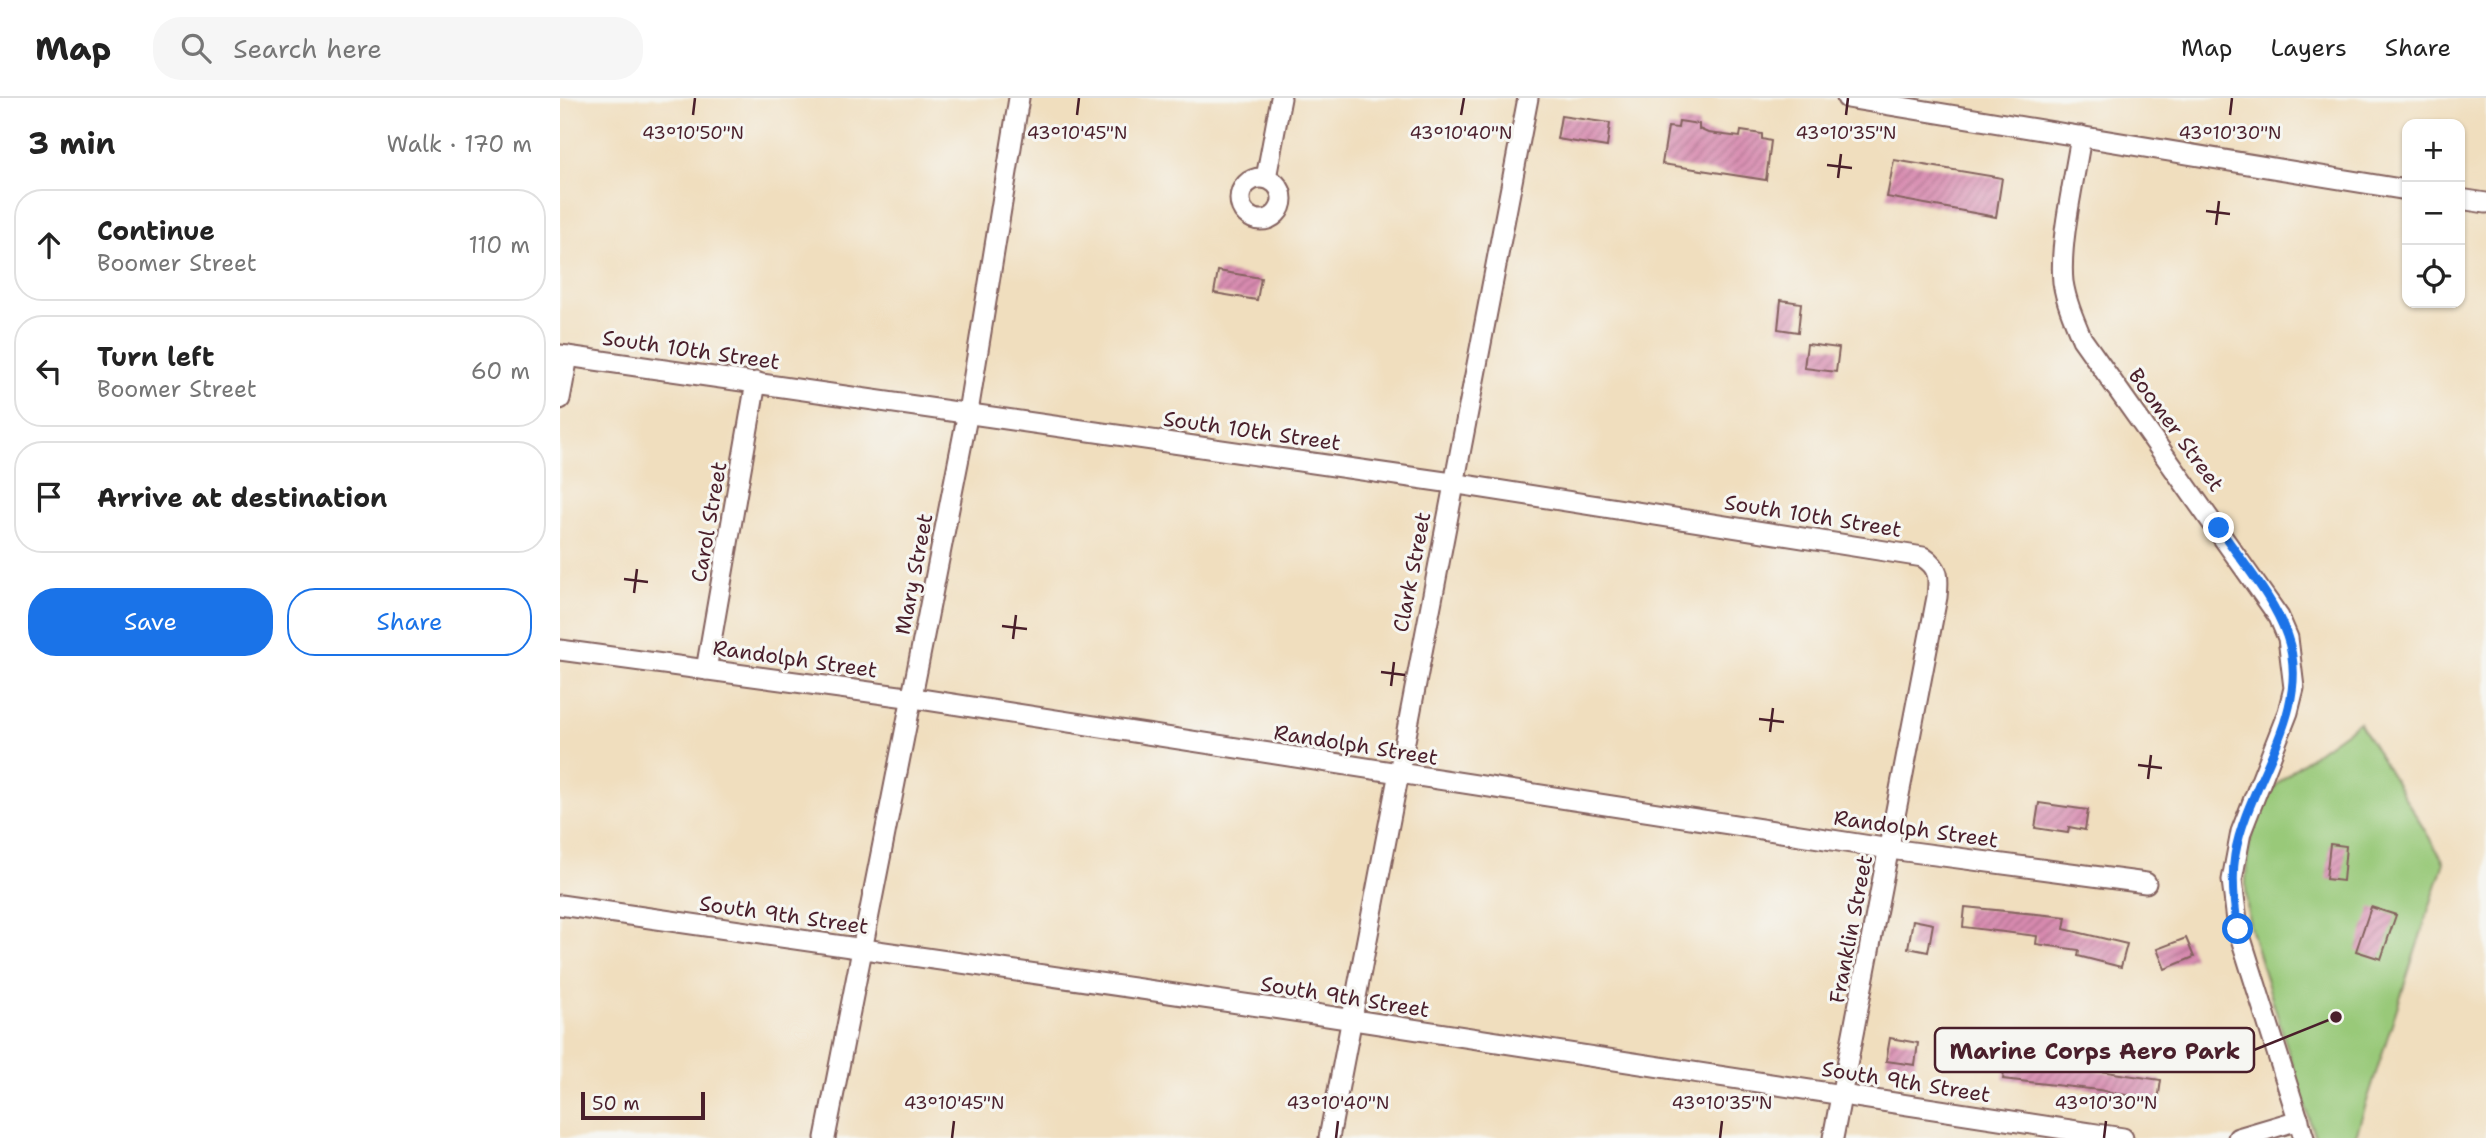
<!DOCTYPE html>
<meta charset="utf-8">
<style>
body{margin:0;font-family:"Shantell Sans",sans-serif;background:#f6f6f6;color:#222}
.controls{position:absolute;right:21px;top:21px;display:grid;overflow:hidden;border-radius:14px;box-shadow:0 2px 5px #0004}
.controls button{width:63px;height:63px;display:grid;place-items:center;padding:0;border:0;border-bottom:2px solid #e0e0e0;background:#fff;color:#222;font:35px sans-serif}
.scale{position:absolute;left:21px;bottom:18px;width:124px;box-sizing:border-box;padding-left:7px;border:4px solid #4a1f2b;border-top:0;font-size:19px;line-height:24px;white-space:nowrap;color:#4a1f2b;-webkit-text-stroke:5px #f6f6f2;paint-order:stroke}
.stop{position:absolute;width:21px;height:21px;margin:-16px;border:5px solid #1a73e8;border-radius:50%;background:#fff}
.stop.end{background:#1a73e8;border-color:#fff;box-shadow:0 2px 7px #0008}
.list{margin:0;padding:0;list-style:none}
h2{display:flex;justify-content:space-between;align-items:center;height:91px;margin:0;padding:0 28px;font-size:30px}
h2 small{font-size:23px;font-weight:400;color:#767676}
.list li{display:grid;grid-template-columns:46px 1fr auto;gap:21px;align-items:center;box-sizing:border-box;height:112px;margin:0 14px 14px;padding:0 14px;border:2px solid #e0e0e0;border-radius:28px}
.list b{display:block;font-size:26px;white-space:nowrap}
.list p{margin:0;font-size:23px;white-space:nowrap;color:#767676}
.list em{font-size:23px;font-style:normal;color:#767676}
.actions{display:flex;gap:14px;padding:21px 28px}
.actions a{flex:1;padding:16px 0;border:2px solid #1a73e8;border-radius:28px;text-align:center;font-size:24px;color:#1a73e8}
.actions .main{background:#1a73e8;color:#fff}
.icon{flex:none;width:38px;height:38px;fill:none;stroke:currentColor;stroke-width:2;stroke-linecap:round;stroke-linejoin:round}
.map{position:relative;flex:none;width:1926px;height:1040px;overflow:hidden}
header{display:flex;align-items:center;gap:42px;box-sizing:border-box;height:98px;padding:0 35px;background:#fff;border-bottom:2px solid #e0e0e0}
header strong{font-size:33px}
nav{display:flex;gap:38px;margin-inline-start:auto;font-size:24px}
.search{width:490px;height:63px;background:#f6f6f6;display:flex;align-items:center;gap:18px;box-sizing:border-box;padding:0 24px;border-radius:28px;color:#767676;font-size:26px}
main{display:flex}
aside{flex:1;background:#fff}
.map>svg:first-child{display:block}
.park{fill:#99c979;stroke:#727452;stroke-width:2}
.building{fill:url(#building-hatch)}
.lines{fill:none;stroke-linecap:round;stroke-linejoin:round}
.minor-casing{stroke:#84625e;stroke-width:23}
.minor{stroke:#fff;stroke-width:19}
.route{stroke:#1a73e8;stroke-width:9}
.ticks{fill:none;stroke:#4a1f2b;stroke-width:2.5}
.labels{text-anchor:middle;stroke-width:6;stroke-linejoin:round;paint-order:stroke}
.street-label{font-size:21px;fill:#4a1f2b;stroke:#f6f6f2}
.ticks-label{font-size:18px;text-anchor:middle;fill:#4a1f2b;stroke:#f6f6f2;stroke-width:6;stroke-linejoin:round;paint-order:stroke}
.leader{fill:none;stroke:#4a1f2b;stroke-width:2.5}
.callout-dot{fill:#4a1f2b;stroke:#f6f6f2;stroke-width:2.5}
.callout{fill:#f6f6f2;stroke:#4a1f2b;stroke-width:2.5}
.callout-label{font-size:23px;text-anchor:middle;font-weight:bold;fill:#4a1f2b}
</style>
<header>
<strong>Map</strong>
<div class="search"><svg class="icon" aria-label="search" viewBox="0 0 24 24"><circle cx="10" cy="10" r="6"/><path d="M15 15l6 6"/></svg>Search here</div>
<nav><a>Map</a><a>Layers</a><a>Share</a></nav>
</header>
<main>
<aside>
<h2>3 min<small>Walk · 170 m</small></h2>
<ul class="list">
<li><svg class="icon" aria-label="ahead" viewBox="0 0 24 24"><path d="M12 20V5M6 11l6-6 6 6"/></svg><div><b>Continue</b><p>Boomer Street</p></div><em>110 m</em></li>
<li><svg class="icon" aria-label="left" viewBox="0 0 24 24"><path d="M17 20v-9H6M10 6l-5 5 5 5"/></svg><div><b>Turn left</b><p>Boomer Street</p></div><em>60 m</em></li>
<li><svg class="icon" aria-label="arrive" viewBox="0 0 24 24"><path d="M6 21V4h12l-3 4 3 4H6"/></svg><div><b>Arrive at destination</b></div></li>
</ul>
<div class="actions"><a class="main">Save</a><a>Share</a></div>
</aside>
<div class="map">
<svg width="1926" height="1040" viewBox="0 0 1926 1040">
<defs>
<pattern id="building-hatch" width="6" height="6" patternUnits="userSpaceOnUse" patternTransform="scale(1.75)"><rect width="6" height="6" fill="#d78aaf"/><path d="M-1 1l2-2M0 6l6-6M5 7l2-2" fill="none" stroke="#b0708f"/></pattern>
</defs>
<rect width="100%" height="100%" fill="#f6f6f2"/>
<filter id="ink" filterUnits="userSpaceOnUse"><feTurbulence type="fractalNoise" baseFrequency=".0143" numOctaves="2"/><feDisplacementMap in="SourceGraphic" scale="14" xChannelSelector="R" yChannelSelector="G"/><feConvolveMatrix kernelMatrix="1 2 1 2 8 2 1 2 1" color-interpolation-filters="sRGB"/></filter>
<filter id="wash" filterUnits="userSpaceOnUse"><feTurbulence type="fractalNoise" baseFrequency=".00686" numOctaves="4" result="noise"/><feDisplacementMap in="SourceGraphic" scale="28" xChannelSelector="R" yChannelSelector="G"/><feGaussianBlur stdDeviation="1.57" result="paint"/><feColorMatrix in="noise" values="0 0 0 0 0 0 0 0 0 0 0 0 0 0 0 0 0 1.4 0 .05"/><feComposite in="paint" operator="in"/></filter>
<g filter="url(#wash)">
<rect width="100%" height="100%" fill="#f0debe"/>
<path class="park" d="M1799,624L1884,764L1797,1034L1794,1040H1755L1690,829C1682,783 1684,729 1714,690C1727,673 1780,639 1799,624Z"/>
<g id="blocks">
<g class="building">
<path d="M1001,18L1050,25L1047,49L997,41Z"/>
<path d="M1119,23L1139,26V31L1148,35L1180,39L1181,33L1202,36V41L1211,43L1206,82L1102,66L1108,29L1118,30Z"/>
<path d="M1334,62L1442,80L1436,119L1327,99Z"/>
<path d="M658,173L701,180L697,202L654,195Z"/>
<path d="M1221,202L1241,205L1238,234L1218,231Z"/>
<path d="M1247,246L1279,250L1276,274L1244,270Z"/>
<path d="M1479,705L1528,712L1525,732L1509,729L1508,735L1475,730Z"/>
<path d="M1770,746L1786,748L1783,783L1766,781Z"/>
<path d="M1405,809L1506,819L1504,831L1567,846L1561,869L1518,858L1519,852L1476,846L1477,838L1403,829Z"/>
<path d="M1811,809L1836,817L1821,861L1796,853Z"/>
<path d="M1353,822L1373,826L1368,854L1348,850Z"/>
<path d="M1626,840L1634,859L1605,871L1597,851Z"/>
<path d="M1330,940L1358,945L1355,967L1326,963Z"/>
<path d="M1446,959L1601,982L1598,1003L1539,992L1443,981Z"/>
</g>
</g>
</g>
<g filter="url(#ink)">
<use href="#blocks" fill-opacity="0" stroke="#84625e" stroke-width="2"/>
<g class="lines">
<g class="minor-casing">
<g id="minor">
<path d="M1287,0L1847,92"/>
<path d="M1521,38C1515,79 1499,144 1503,184C1506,204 1514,222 1522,241L1719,519L1728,540L1734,590L1728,614L1681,734L1672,782L1678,831L1744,1040"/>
<circle cx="701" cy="101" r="21"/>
<path d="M706,80L721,0"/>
<path d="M1900,101L1926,105"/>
<path d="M0,257L892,385L1363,459C1380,470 1379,480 1377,499L1273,1040"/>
<path d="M0,301L8,258"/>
<path d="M0,552L354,600L1330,751L1586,785"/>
<path d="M146,572L196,284"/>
<path d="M0,807L761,917L1563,1040"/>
<path d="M265,1040L408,314L459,0"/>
<path d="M769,1040L968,0"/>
<path d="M1678,1040L1739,1022"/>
</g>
</g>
<use href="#minor" class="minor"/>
</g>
</g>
<g class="lines" filter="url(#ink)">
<path class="route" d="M1659,430C1682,464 1714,500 1727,538C1754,614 1687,684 1675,757C1671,782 1674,807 1678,831"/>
</g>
<path class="ticks" d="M133,17L135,0M517,17L519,0M901,17L904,0M1286,17L1288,0M1670,17L1672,0M1267,67L1292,70M1278,80L1281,56M1646,113L1670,116M1656,127L1659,103M64,481L88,484M74,495L77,471M442,528L467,531M453,541L456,517M821,574L845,577M831,588L834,564M1199,621L1224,624M1210,634L1213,610M1578,667L1602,670M1588,681L1591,657M392,1040L394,1023M776,1040L778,1023M1160,1040L1162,1023M1544,1040L1546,1023"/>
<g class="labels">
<g class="street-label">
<text transform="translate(131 252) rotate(8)" y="7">South 10th Street</text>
<text transform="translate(1616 332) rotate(54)" y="7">Boomer Street</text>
<text transform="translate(692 333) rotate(8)" y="7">South 10th Street</text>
<text transform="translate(1253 418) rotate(9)" y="7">South 10th Street</text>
<text transform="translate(149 424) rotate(-80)" y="7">Carol Street</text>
<text transform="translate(852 474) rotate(-79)" y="7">Clark Street</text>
<text transform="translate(354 476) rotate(-79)" y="7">Mary Street</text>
<text transform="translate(235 561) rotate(8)" y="7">Randolph Street</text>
<text transform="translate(796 647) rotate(9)" y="7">Randolph Street</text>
<text transform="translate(1356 731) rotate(8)" y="7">Randolph Street</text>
<text transform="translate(224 817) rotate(8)" y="7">South 9th Street</text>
<text transform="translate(1291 831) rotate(-79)" y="7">Franklin Street</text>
<text transform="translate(785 899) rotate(9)" y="7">South 9th Street</text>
<text transform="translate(1346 984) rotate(9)" y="7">South 9th Street</text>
</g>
</g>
<g class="ticks-label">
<text x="133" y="41">43°10'50"N</text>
<text x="517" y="41">43°10'45"N</text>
<text x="901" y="41">43°10'40"N</text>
<text x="1286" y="41">43°10'35"N</text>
<text x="1670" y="41">43°10'30"N</text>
<text x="394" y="1011">43°10'45"N</text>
<text x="778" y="1011">43°10'40"N</text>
<text x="1162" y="1011">43°10'35"N</text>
<text x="1546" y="1011">43°10'30"N</text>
</g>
<path class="leader" d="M1776 919L1694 952"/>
<circle class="callout-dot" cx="1776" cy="919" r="7"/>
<rect class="callout" x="1375" y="930" width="319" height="44" rx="7"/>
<g class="callout-label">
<text x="1535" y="961">Marine Corps Aero Park</text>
</g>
</svg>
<div class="controls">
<button>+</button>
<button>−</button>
<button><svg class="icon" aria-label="locate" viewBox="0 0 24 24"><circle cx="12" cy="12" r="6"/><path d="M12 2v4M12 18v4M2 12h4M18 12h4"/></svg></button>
</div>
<div class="scale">50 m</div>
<div class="stop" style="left:1678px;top:831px"></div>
<div class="stop end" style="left:1659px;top:430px"></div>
</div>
</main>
